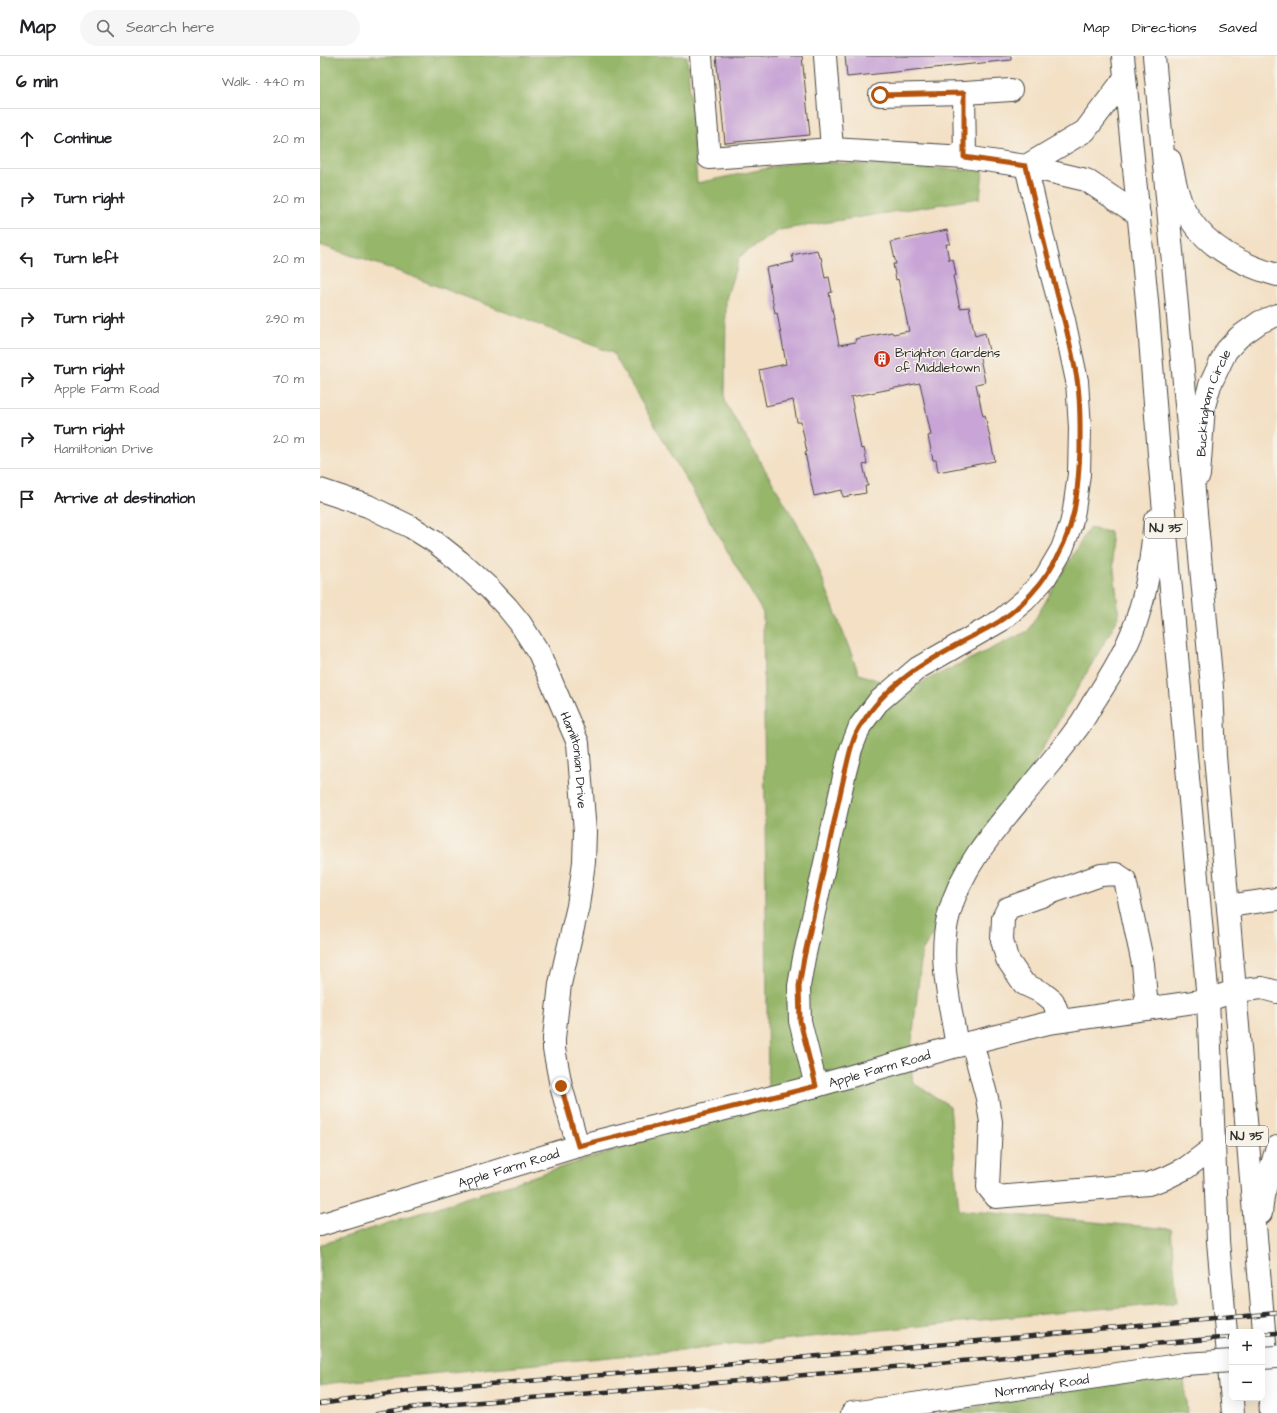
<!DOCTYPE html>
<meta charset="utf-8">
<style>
body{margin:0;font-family:"Architects Daughter",sans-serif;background:#f6f6f6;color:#202124}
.controls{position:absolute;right:12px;bottom:12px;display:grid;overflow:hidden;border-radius:8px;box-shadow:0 4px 16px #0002}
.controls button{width:36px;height:36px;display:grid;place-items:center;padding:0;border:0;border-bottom:1px solid #e0e0e0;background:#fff;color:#202124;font:20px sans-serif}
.stop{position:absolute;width:12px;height:12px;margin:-9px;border:3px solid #b45309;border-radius:50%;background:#fff}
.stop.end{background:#b45309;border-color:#fff;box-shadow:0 1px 4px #0008}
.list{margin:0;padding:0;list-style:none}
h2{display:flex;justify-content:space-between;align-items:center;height:52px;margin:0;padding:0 16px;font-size:17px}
h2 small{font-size:13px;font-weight:400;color:#757577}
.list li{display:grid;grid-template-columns:26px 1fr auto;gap:12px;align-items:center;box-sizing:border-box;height:60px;padding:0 16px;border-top:1px solid #e0e0e0}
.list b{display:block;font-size:15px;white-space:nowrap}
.list p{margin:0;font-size:13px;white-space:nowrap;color:#757577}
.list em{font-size:13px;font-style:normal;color:#757577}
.icon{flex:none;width:22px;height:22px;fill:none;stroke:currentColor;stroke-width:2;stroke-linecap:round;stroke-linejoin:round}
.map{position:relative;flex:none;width:957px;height:1357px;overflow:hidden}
header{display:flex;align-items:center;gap:24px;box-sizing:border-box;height:56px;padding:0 20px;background:#fff;border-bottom:1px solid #e0e0e0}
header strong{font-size:19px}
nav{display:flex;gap:22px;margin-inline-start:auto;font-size:14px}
.search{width:280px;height:36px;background:#f6f6f6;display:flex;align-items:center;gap:10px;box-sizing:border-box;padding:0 14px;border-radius:22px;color:#757577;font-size:15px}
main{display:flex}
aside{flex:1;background:#fff}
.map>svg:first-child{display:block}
.forest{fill:#96b66a;stroke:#60704a}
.building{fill:#c8a5d6}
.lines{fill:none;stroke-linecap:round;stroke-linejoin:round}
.minor-casing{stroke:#494642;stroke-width:24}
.highway-casing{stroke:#494642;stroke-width:24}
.minor{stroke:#fff;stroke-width:22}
.highway{stroke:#fff;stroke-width:22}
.rail-casing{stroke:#2b2b2b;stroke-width:4.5}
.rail{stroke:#f7f3e8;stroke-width:3;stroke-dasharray:9;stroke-linecap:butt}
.minor-bridge-casing{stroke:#494642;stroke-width:24;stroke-linecap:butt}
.minor-bridge{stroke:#fff;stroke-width:22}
.route{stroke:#b45309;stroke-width:5}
.labels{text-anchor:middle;stroke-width:3;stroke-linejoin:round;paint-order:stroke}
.shield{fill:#f7f3e8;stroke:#686764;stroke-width:1}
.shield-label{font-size:12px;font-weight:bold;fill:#2b2b2b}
.poi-label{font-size:13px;fill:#2b2b2b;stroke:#f7f3e8;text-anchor:start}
.street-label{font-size:13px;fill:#2b2b2b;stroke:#f7f3e8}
</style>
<header>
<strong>Map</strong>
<div class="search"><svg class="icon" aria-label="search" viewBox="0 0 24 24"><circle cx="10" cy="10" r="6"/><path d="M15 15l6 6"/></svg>Search here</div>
<nav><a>Map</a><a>Directions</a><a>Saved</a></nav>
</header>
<main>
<aside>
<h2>6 min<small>Walk · 440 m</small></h2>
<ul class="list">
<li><svg class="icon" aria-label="ahead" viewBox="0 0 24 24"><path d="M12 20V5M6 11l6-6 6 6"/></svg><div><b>Continue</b></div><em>20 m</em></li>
<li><svg class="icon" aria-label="right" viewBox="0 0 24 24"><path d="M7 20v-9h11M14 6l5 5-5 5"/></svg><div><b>Turn right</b></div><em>20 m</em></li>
<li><svg class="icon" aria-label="left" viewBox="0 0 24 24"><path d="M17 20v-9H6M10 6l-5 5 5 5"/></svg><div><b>Turn left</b></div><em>20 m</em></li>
<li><svg class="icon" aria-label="right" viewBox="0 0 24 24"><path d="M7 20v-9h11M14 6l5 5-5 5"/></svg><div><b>Turn right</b></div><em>290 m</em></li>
<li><svg class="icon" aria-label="right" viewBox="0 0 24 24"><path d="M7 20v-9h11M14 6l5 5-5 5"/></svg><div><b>Turn right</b><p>Apple Farm Road</p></div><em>70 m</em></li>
<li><svg class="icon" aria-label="right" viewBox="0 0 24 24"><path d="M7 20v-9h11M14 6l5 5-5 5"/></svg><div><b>Turn right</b><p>Hamiltonian Drive</p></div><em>20 m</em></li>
<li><svg class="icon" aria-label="arrive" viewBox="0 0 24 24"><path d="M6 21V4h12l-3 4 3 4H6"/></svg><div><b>Arrive at destination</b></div></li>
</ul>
</aside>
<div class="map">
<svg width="957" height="1357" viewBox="0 0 957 1357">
<rect width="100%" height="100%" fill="#f7f3e8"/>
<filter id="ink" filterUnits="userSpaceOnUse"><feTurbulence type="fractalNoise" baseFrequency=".025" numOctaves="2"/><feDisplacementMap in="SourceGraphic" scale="8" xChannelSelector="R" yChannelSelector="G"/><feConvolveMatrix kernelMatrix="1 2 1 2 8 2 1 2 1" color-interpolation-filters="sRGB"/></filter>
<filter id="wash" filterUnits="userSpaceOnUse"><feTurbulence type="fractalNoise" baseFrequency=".012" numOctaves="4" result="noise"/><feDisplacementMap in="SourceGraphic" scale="16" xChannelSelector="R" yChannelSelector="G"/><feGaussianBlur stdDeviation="0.9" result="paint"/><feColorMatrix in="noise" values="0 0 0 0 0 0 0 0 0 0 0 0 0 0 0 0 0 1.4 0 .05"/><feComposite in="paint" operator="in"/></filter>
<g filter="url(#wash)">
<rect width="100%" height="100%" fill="#f3e0c5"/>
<g class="forest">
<path d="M0,0H367L377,127L482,105L663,115L660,142L459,174L419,201L406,243L405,346L489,488L539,618L586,634L708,575L769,472L790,476L799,561L642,831L602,896L590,1002L593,1027L630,1050L639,1154L851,1173L857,1246L701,1260L280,1302L12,1327L0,1329V1189L448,1045L443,557L293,297L72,213L0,189Z"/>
<path d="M864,1321L867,1357H627L762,1331Z"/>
</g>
<g id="blocks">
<g class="building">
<path d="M396,0H482L490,79L405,87Z"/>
<path d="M525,0H691V4L527,21Z"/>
<path d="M627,174L630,188H626L629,204L633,203L636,219L633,220L640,252L649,251L655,280L665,277L669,295L659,297L665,326L656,328L663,360L665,359L675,405L618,416L616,404H613L608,380L611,379L600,327L531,341L541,393L544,392L547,408L543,409L548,430H545L546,437L523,441L522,434L494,440L485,397L487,396L481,366H477L473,344L446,350L439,314L466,308L457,256L455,257L446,212L474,206L472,199L497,194L499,201H501L505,222L509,221L512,236L509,237L519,289L536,286L535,283L572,276L573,278L589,275L578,223L576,224L573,208H576L571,186Z"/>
</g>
</g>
</g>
<g filter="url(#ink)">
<use href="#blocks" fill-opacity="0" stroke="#494642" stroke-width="1"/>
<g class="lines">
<g class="minor-casing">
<g id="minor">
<path d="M381,0L389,102L512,93L645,101L706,110L766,124L819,159"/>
<path d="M505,0L512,93"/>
<path d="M644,37L645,101"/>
<path d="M560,39L644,37L691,34"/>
<path d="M850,104C854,119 856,137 863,151C882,189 918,208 957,219"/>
<path d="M706,110L765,75L805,22"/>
<path id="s1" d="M879,419L884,350L890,329L906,295L919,281L940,266L957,259"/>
<path id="s2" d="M0,434L48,450L91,471L115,486L139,505L169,532L187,551L200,567L219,597L258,687L265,776L264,806L258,850L240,928L234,982V993L241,1030L258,1090"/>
<path d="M908,850L957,843"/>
<path d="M741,965L733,945L723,937L704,928L687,903L682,884L683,862L688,852L781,819L796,818L805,824L823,908L827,953"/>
<path d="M652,986L667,1042L671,1066L668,1131L676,1141L828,1128L846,1122L866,1112L894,1091"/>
<path d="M496,1030L480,965L479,930L484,902L525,716L531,693L540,670L558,646L598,612L680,565L705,544L725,522L742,493L751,468L754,454L759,418L760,372L757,325L744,264L732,220L706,110"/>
<path id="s3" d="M0,1169L258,1090L496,1030L637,990L728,967L888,944L915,935"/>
<path id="s4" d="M532,1357L865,1308"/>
</g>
</g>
<g class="highway-casing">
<g id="highway">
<path d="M803,0L827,245L840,411L888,944L898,1185L913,1357"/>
<path d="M834,0L892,631L895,700L951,1357"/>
<path d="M915,935L942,932L957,936"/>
<path d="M637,990C630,947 617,900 629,858C642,808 680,768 712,729C726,711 742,694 755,675C762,667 767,657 773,647C792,618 811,587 820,553C829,524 832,494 835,464"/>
<path d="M941,1157L943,1140L957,1091"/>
</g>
</g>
<use href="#minor" class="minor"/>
<use href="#highway" class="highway"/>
<g class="rail-casing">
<g id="rail">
<path d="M942,1278L957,1277"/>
<path d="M0,1348L96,1334L382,1311L957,1257"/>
<path d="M57,1357L98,1351L384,1328L912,1281"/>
</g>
</g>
<use href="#rail" class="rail"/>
<g class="minor-bridge-casing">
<g id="minor-bridge">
<path d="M942,1302L957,1301"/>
<path d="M865,1308L912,1305"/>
</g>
</g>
<use href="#minor-bridge" class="minor-bridge"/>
</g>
</g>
<g class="lines" filter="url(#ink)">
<path class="route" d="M241,1030L258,1090L496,1030L480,965L479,930L484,902L525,716C529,700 532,682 541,669C565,629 606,605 645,584C657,578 669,572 680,565C717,540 745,499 754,455C758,435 759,414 760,394C760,371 761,346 757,323C751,287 741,253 732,218C723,182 714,146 706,110L644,101V37L560,39"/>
</g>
<defs>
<g id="building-disc" transform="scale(0.9)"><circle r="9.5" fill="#c8321e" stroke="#f7f3e8"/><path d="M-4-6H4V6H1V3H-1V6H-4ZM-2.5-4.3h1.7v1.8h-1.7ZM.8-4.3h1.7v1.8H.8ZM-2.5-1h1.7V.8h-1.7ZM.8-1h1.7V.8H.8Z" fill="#fff"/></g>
</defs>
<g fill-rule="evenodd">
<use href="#building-disc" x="562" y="303"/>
</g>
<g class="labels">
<g class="shield">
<rect x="825" y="462" width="42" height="20" rx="3"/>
<rect x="906" y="1070" width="42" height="20" rx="3"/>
</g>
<g class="shield-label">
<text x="846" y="476">NJ 35</text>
<text x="927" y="1084">NJ 35</text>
</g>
<g class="poi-label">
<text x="575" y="301">Brighton Gardens<tspan x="575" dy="15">of Middletown</tspan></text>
</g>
<g class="street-label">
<text dy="5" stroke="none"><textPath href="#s1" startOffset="74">Buckingham Circle</textPath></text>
<text dy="5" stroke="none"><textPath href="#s2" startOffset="394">Hamiltonian Drive</textPath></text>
<text dy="5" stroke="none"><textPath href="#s3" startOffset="581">Apple Farm Road</textPath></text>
<text dy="5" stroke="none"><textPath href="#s3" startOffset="197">Apple Farm Road</textPath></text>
<text dy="5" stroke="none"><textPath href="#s4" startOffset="192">Normandy Road</textPath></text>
</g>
</g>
</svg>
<div class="controls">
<button>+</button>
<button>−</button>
</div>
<div class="stop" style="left:560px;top:39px"></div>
<div class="stop end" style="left:241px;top:1030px"></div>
</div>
</main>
